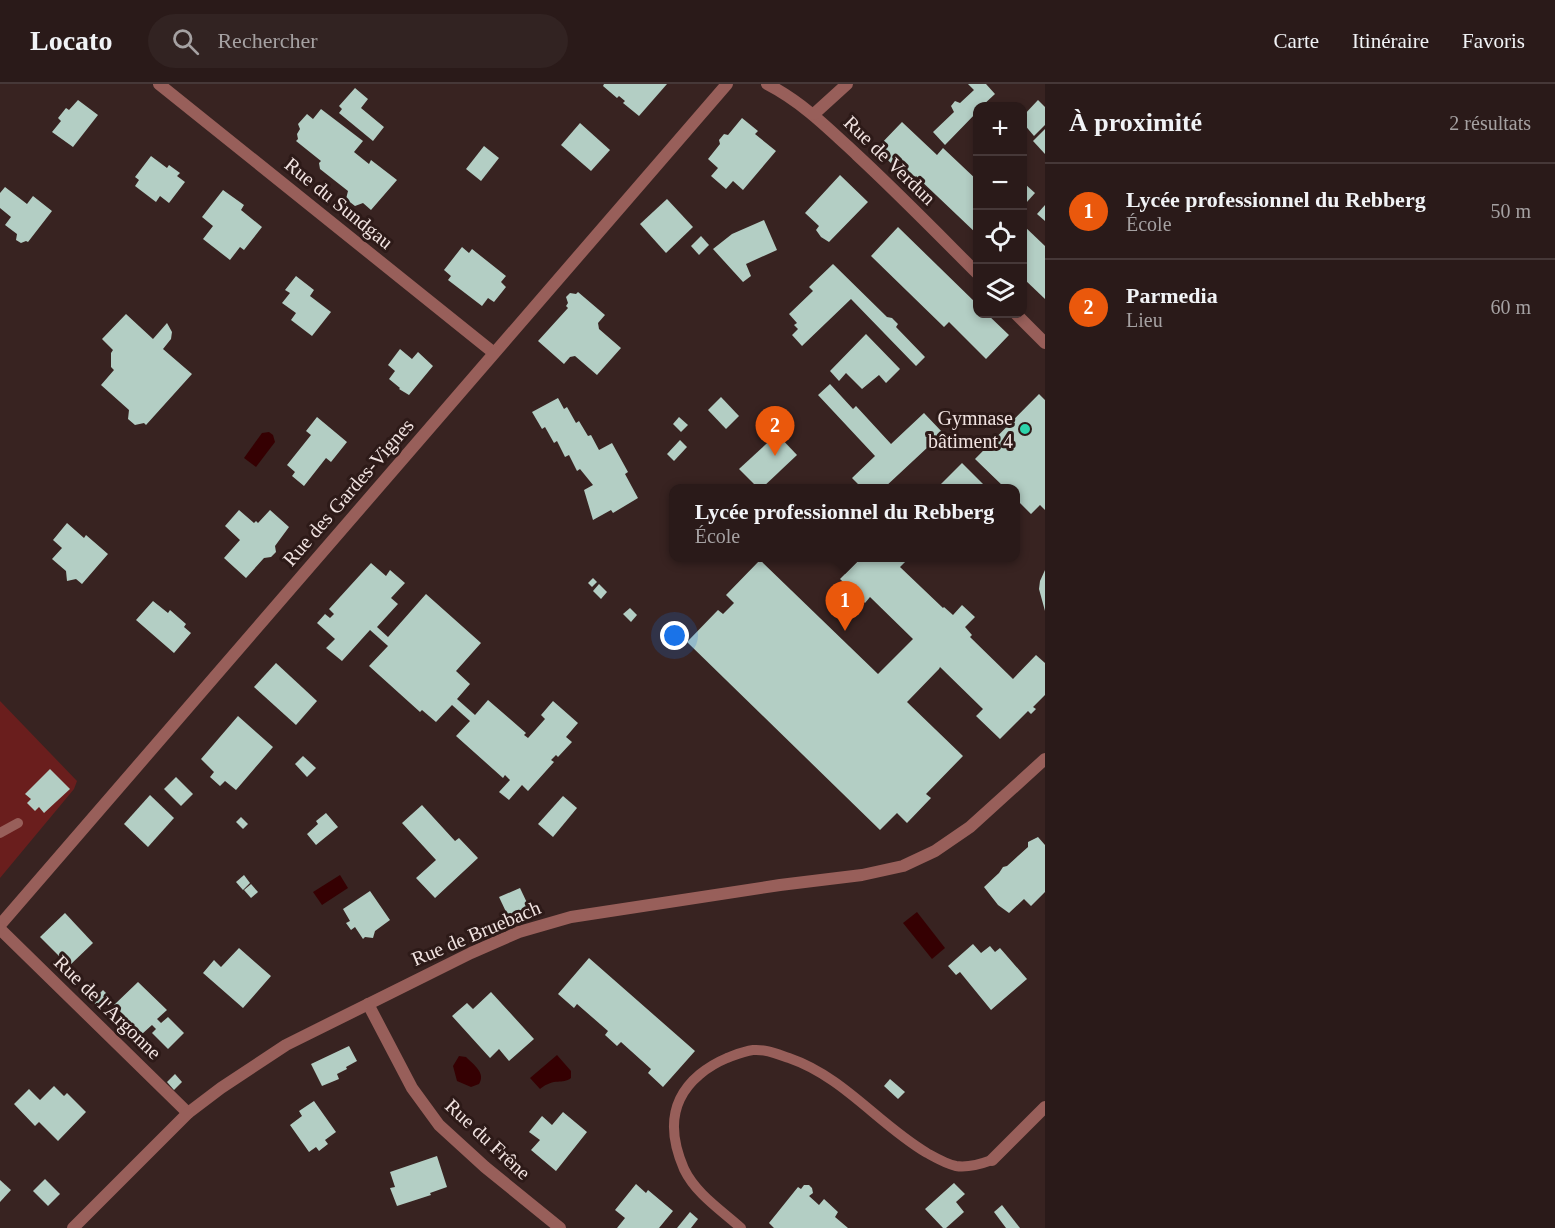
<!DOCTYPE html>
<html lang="fr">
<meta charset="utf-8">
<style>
body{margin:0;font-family:Georgia,serif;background:#322322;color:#f1f3f6}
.controls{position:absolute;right:18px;top:18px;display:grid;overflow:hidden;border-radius:12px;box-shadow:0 3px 9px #0003}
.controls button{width:54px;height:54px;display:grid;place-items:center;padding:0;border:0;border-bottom:2px solid #463838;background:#2a1a19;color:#f1f3f6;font:30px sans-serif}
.you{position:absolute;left:675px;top:552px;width:21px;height:21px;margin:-15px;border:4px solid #fff;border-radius:50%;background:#1a73e8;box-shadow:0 0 0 9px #1a73e833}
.badge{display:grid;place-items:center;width:39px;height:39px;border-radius:50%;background:#ea580c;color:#fff;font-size:20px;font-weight:700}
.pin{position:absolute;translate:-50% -50px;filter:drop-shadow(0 2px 3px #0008)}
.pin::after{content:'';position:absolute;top:32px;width:21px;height:18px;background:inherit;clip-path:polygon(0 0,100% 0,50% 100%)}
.popup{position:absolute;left:669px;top:400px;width:351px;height:78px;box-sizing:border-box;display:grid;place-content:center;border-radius:12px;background:#2a1a19;filter:drop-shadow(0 2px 4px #0005);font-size:20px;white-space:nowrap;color:#a5a1a2}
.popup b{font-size:22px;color:#f1f3f6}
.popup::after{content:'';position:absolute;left:50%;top:100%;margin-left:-12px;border:12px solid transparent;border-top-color:#2a1a19}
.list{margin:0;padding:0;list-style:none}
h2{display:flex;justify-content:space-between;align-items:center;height:78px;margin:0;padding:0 24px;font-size:26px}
h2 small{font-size:20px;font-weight:400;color:#a5a1a2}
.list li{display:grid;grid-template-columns:39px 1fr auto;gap:18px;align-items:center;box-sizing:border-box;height:96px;padding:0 24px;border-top:2px solid #463838}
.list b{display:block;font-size:22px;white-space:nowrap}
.list p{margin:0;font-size:20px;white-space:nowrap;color:#a5a1a2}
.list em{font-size:20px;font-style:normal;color:#a5a1a2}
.icon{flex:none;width:33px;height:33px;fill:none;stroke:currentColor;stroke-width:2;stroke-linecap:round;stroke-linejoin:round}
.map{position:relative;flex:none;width:1045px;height:1144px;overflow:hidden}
header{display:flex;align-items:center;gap:36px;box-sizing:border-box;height:84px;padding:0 30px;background:#2a1a19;border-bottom:2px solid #463838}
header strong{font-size:28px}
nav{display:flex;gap:33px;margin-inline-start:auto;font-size:21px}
.search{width:420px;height:54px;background:#322322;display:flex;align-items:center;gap:15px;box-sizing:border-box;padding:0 21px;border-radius:33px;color:#a5a1a2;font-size:22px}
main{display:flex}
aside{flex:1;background:#2a1a19}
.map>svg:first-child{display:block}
.green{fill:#6a1e1d}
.water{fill:#350002}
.building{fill:#b3cec4}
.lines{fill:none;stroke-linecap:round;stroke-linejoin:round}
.lane{stroke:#985f5a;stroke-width:10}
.street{stroke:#985f5a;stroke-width:12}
.poi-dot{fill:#2dd4ab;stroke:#2d1a18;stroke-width:2}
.labels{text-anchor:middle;stroke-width:6;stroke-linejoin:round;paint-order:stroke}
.street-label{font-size:20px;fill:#f1e3e1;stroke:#2d1a18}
.poi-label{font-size:20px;fill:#f1e3e1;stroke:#2d1a18;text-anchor:end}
</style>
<header>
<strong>Locato</strong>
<div class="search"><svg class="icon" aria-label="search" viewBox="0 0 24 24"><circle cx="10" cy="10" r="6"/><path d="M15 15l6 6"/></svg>Rechercher</div>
<nav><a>Carte</a><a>Itinéraire</a><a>Favoris</a></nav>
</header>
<main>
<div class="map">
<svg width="1045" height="1144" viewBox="0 0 1045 1144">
<rect width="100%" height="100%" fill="#382321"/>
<path class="green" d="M0,617L77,697L74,705L0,794Z"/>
<g class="water">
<path d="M269,348L273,351L275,358L256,383L244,374L262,349Z"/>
<path d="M340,791L348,804L322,821L313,808Z"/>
<path d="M917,828L945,864L932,875L903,839Z"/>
<path d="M557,971L571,987V994C562,1001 555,993 540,1005L530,994Z"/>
<path d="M459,972L466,973C474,981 486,989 479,1000L471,1003L457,997L453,982Z"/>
</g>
<g class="building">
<path d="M604,0H667L639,32L623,19L625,17L619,12L617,14L603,2Z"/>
<path d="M968,0H986L995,10L982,22H978V27L945,61L933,48L954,28L951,22L955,17L960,19L974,6Z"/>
<path d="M355,4L368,15L361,24L384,43L373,57L339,29L342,25L339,22Z"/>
<path d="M78,16L98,31L73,63L52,48L61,37L58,34L66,24L69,26Z"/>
<path d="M1038,16L1045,23V41L1034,52L1023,39V32Z"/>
<path d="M321,25L363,57L354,68L369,80L371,76L397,96L371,126L363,119L355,122L346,115L348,107L320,85L319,79L321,77L296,57L298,55L297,50L300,45L298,40L307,30L313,35Z"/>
<path d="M742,34L758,47L755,50L776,67L743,106L733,97L726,105L711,92L718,84L708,75L720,60L719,56L724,50L728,51Z"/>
<path d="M902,38L937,71L943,64L978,97V151L916,92L911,98L876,65Z"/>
<path d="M580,39L610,66L591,87L561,61Z"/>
<path d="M1045,45V70L1033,57Z"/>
<path d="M484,62L499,74L481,97L466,85Z"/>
<path d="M151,72L167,84L169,81L180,89L177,92L185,98L169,119L160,112L156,118L135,102L139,96L135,93Z"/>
<path d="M840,91L868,118L829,158L821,153L816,146L819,142L805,129Z"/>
<path d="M1025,100L1035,109L1026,119L1023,116V103Z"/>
<path d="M5,103L27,120L33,112L52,127L28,158L26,157L21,159L16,156L17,150L5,141L11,133L0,124V109Z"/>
<path d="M223,106L244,121L241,126L262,143L244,166L240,163L230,176L203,155L213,142L202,133Z"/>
<path d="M667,115L693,143L666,169L640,140Z"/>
<path d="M1045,121V137L1037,130Z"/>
<path d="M764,136L777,166L746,180L751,192L743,198L713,165L732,150Z"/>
<path d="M1023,141L1045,162V215L1023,194Z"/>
<path d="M898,143L978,221V230H987L1009,251L986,275L949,238L944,243L871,172Z"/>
<path d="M701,152L709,161L699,171L691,162Z"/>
<path d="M462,163L469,169L472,165L506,192L501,198L506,203L494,218L488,214L482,222L448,196L451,192L444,186Z"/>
<path d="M833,180L887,233L892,234L898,240L896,243L925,273L916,282L851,215L802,262L792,251L798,245L794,241L797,239L789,230L813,207L809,203Z"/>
<path d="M296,192L314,206L310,212L331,228L312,252L291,236L296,229L282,219L290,209L285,206Z"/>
<path d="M578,208L605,231L598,239L599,245L621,264L597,291L575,272L570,273L564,280L538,257L568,224L566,222L568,219L566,213L570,209L576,210Z"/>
<path d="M126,230L153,255L167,239L172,248L171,255L163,265L192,290L146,341L144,339L135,341L128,335L129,326L101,301L114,286L111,283V269L113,266L102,255Z"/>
<path d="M866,250L900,285L886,299L879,291L862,305L846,289L839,297L830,287Z"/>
<path d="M400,265L412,275L418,268L433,282L409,311L399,305L400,304L389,295L395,287L388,281Z"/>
<path d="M830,300L853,325L856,322L891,360L924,329L943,349L884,404H862L852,394L875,372L818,311Z"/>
<path d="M1039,310L1045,316V426L1040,421L1031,430L1016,415V404H1005L975,375Z"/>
<path d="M721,313L739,332L726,345L708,326Z"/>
<path d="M558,314L564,325L567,323L576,339L579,337L588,352L591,351L599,366L612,359L628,388L625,390L638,414L613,429L611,426L593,436L584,406L593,401L580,385L577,387L569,371L565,373L557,357L554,359L545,343L542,345L532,328Z"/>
<path d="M317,333L347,358L331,378L326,374L304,402L292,392L295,388L287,381L311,351L306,347Z"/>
<path d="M679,333L688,341L681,348L673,340Z"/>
<path d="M777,350L797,371L762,404H758L739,385Z"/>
<path d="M680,356L687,363L674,377L667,370Z"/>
<path d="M962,379L987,404H937Z"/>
<path d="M239,426L254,439L256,437L258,439L270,426L289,443L275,462L276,468L271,473L264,474L246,494L224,474L240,456L225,442Z"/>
<path d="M67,439L84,454L86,451L108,470L82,500L76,495L67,497L66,487L52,475L62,464L53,456Z"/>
<path d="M861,474H909L900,483L943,524L944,523L953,531L962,521L975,533L965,543L972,551L970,553L1013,595L1036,571L1045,579V611L1033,623L1036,625L1031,630L1028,627L1000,655L976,632L983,625L940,583L939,585L907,618L963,672L926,710L931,714L907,739L897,729L880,746L687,558L718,526L723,530L734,519L726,511L760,476L878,590L913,555L870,513L865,519L840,495Z"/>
<path d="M371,479L386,492L390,486L405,499L391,514L398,520L377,543L388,553L426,510L481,559L456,587L470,600L457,615L475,631L488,616L526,649L524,651L528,654L545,635L541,631L553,617L578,639L566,653L572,658L558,673L556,671L551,676L554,678L528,707L522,701L509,716L499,708L510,696L505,691L503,694L456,652L470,637L452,621L436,638L422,626L420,628L369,582L388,562L370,546L342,577L326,564L335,555L317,539L325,530L330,534L334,530L329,525Z"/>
<path d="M1045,486V527L1039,505L1040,497Z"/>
<path d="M593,494L597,498L592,503L588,499Z"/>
<path d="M599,500L607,508L601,515L593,507Z"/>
<path d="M153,517L168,529L170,526L186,540L184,543L191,549L174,569L136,536Z"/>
<path d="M630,524L637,531L631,538L623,530Z"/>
<path d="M276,579L317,617L296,641L254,603Z"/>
<path d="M238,632L273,663L236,706L225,697L220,702L210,693L214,688L201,675Z"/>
<path d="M303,672L316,684L307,693L295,680Z"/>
<path d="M50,685L70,705L44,729L39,723L35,727L27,719L31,715L25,710Z"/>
<path d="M176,693L193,710L181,722L164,705Z"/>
<path d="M150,711L174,734L148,763L124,740Z"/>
<path d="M563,712L577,724L553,753L538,740Z"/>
<path d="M422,721L455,757L459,754L478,774L435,814L416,794L436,776L402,739Z"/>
<path d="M326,729L338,743L316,761L307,750L318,740L316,737Z"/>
<path d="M241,733L248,740L243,745L236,738Z"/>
<path d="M1038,753L1045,761V808L1031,822L1024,815L1009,829L998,821L984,803L999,789L1003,783L1007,782L1028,763V758Z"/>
<path d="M244,791L250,799L243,806L236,798Z"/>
<path d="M251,800L258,808L251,814L244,806Z"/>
<path d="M520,804L529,823L508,832L499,813Z"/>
<path d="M370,807L390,836L375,847L373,854L365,853L363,855L355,843L351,846L346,839L350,837L343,825Z"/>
<path d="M65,829L93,859L69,882L40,853Z"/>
<path d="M973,860L981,869L990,862L995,868L1000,864L1027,895L991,926L960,888L956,891L948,882Z"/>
<path d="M239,864L271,892L243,924L203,889L214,876L221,883Z"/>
<path d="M589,874L695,967L663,1003L648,989L651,985L621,958L617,962L605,951L608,947L577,920L574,924L558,910Z"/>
<path d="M138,898L167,926L157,935L161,939L168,933L184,949L168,965L152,949L156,945L152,941L142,950L114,921Z"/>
<path d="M103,906L110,913L100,924L92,917Z"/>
<path d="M491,908L534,955L509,977L499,965L490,974L452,932L467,919L473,925Z"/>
<path d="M349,962L357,977L346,983L347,985L337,990L339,995L322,1002L311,980Z"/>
<path d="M175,990L182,998L174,1006L167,998Z"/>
<path d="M890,995L905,1008L898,1015L884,1002Z"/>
<path d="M54,1002L64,1012L67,1009L86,1028L58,1057L39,1038L35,1042L14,1020L29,1005L40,1016Z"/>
<path d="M314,1017L336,1048L325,1056L328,1060L319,1067L316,1063L309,1068L290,1041L302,1032L299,1027Z"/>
<path d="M563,1028L587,1048L556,1087L531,1066L540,1056L529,1048L542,1032L552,1041Z"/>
<path d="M437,1072L447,1103L430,1109L431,1111L397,1122L390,1104L395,1103L390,1088Z"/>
<path d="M45,1095L60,1110L48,1122L33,1107Z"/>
<path d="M0,1096L11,1106L0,1118Z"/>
<path d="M954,1099L965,1110L956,1118L964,1128L946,1144H943L925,1125Z"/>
<path d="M636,1100L646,1109L648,1106L673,1127L659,1144H617L625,1134L615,1126Z"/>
<path d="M804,1101H809L812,1104L813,1109L809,1112L819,1121L824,1115L838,1128L835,1133L848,1144H774L769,1139L798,1103L801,1105Z"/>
<path d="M1002,1121L1020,1144H1006L994,1128Z"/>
<path d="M690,1128L698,1135L691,1144H677Z"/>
</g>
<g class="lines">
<g class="lane">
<path d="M0,749L18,739"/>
<path d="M741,1144C721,1126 696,1110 684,1085C674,1062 669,1038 680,1015C689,996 708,982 727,974C735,971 744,967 753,966C766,965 777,970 789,974C844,993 878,1040 927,1069C936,1074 946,1080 956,1082C968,1084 981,1080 992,1076"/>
</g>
<g class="street">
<path d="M159,0L494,269"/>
<path d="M767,0C802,18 828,44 857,71C898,109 938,150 978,190"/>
<path d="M814,30L847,0"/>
<path d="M1016,230L1045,259"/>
<path d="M0,841L727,0"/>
<path d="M0,845L188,1029"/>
<path d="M368,920L412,1004L439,1041L485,1083L560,1144"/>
<path d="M992,1076L1045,1023"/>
<path d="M73,1144L188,1029L221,1004L286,961L471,869L519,848L571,833L780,801L862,791L903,782L935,767L970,743L1045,675"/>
</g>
</g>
<circle class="poi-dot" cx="1025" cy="345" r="6"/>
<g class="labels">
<g class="street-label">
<text transform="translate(890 76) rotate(44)" y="7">Rue de Verdun</text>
<text transform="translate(339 119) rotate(39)" y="7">Rue du Sundgau</text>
<text transform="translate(348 408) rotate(-49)" y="7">Rue des Gardes-Vignes</text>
<text transform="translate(476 849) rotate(-23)" y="7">Rue de Bruebach</text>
<text transform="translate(108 923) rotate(44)" y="7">Rue de l'Argonne</text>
<text transform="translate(488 1055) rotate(43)" y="7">Rue du Frêne</text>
</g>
<g class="poi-label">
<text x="1013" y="341">Gymnase<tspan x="1013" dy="23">bâtiment 4</tspan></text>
</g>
</g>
</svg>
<div class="controls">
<button>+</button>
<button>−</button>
<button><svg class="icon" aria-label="locate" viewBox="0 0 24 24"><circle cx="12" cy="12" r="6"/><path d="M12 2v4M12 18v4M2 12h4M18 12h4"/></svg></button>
<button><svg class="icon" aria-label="layers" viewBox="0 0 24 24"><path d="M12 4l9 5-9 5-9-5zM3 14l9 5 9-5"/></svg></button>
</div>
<div class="you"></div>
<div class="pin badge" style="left:845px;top:547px">1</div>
<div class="popup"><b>Lycée professionnel du Rebberg</b>École</div>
<div class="pin badge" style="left:775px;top:372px">2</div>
</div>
<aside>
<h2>À proximité<small>2 résultats</small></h2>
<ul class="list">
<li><span class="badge">1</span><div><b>Lycée professionnel du Rebberg</b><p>École</p></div><em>50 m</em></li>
<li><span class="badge">2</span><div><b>Parmedia</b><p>Lieu</p></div><em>60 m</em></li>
</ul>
</aside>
</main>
